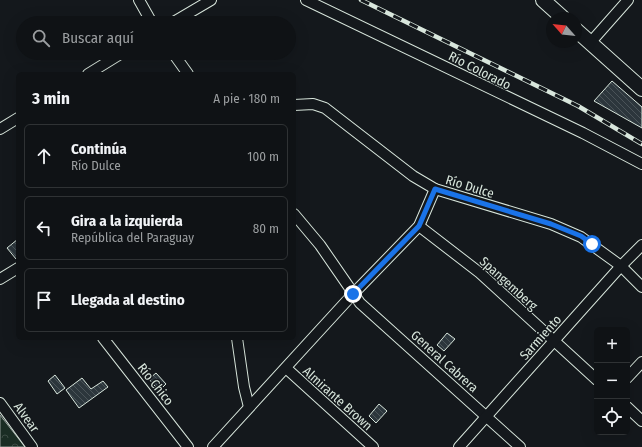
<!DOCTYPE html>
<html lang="es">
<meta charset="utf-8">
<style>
body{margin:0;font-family:"Fira Sans Condensed",sans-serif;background:#181b1e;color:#f1f3f6}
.controls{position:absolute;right:12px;bottom:12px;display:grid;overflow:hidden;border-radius:6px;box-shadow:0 4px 16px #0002}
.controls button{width:36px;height:36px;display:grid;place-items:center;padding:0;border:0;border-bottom:1px solid #2f3234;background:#0f1215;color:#f1f3f6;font:20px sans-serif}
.compass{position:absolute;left:546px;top:12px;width:36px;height:36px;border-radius:50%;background:#0f1215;box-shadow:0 4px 16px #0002;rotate:297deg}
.stop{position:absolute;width:12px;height:12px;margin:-9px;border:3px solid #1a73e8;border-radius:50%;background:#fff}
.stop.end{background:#1a73e8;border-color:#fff;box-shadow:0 1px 4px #0008}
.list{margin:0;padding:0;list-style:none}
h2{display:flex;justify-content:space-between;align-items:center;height:52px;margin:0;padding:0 16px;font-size:17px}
h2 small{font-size:13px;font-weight:400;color:#9b9ea0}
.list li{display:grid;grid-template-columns:26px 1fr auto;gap:12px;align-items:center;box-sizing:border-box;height:64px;margin:0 8px 8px;padding:0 8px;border:1px solid #2f3234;border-radius:6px}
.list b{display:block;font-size:15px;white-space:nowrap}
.list p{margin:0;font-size:13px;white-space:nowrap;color:#9b9ea0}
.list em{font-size:13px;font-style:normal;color:#9b9ea0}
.icon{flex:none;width:22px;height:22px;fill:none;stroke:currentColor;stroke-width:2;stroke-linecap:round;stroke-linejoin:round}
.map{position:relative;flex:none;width:642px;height:447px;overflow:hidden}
.search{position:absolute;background:#0f1215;box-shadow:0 4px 16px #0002;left:16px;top:16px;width:280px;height:44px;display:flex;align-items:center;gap:10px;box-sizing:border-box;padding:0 14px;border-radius:22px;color:#9b9ea0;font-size:15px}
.panel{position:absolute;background:#0f1215;box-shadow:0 4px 16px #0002;left:16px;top:72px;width:280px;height:268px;border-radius:6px}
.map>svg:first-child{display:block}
.park{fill:url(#park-crowns);stroke:#939e99}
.building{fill:url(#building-back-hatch);stroke:#d8e6dc}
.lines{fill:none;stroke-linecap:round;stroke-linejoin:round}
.street-casing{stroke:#d8e6dc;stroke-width:12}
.secondary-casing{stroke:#d8e6dc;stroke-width:16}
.street{stroke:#14181c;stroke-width:10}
.secondary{stroke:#14181c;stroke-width:14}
.rail-casing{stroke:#d8e6dc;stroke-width:4.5}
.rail{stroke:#14181c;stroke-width:3;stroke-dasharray:9;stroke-linecap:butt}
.route{stroke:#1a73e8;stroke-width:5}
.labels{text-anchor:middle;stroke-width:3;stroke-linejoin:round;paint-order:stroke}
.street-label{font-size:13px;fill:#d8e6dc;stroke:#14181c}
</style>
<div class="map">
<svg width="642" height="447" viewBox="0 0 642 447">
<defs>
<pattern id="park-crowns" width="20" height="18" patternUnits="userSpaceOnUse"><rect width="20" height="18" fill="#1a2d24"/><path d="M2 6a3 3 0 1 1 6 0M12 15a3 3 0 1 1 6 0" fill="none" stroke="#3b4b43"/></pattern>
<pattern id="building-back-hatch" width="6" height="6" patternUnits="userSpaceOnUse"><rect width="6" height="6" fill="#2c363c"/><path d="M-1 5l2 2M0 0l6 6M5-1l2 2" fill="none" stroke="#4a5358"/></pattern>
</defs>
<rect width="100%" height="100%" fill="#14181c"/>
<path class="park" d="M0,415L25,447H0Z"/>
<g class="building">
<path d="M612,81L642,107V128L594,101Z"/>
<path d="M18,239V258L16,259L7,248Z"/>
<path d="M447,333L455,339L444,351L437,345Z"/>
<path d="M156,373L166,384L159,391L149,379Z"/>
<path d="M55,375L65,388L57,394L48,381Z"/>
<path d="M82,378L91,389L103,381L108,387L79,408L66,390Z"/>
<path d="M379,404L387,411L376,423L369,416Z"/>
</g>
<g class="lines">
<g class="street-casing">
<g id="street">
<path d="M139,0L152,23"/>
<path d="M306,0L583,133L642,164"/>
<path d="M172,23L211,0"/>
<path d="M590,43L628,0"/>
<path d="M173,53L188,74"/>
<path d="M88,74L122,53"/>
<path d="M294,105L313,104L325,108L413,176L435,189L551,224L581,237L621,266L642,287"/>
<path d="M0,129L18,118"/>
<path d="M294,214L320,245L360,303L520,447"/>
<path d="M419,226L480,273L597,380"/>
<path d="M0,279L18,268"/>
<path d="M103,338L188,447"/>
<path d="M237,338L244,387L249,407"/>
<path d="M286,368L373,447"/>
<path d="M627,378L642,362"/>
<path d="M0,403L32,447"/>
<path d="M627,407L642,421"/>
<path d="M213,447L353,294L419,226L435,189"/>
<path d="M459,447L621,266L642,245"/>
</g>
</g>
<g class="secondary-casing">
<g id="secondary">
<path d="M543,0L563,18"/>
<path d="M576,30L642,89"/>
</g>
</g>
<use href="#street" class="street"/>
<use href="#secondary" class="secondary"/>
<g class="rail-casing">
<path id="rail" d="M361,0L578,106L642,144"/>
</g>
<use href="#rail" class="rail"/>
</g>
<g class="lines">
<path class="route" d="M353,294L419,226L435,189L551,224L581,236L592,244"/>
</g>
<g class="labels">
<g class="street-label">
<text transform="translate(480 70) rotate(27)" y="5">Río Colorado</text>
<text transform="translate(470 186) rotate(17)" y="5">Río Dulce</text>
<text transform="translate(509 283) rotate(42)" y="5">Spangemberg</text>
<text transform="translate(540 337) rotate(-48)" y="5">Sarmiento</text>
<text transform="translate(445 361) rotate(42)" y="5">General Cabrera</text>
<text transform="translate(156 384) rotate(52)" y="5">Río Chico</text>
<text transform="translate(338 398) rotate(42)" y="5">Almirante Brown</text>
<text transform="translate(27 417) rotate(54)" y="5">Alvear</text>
</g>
</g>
</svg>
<div class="controls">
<button>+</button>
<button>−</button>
<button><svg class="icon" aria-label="locate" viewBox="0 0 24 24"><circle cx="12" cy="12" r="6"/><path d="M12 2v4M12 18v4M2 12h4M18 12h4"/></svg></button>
</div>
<svg class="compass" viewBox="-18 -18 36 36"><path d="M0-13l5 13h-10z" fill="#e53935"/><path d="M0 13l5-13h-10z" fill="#9b9ea0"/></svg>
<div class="stop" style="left:592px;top:244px"></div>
<div class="stop end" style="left:353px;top:294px"></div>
<div class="search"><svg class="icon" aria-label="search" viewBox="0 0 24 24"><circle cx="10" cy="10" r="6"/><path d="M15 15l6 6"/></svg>Buscar aquí</div>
<section class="panel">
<h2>3 min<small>A pie · 180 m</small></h2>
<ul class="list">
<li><svg class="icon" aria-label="ahead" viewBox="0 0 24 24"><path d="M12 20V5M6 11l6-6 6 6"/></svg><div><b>Continúa</b><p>Río Dulce</p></div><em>100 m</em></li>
<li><svg class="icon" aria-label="left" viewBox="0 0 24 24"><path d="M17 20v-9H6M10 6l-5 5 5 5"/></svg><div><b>Gira a la izquierda</b><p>República del Paraguay</p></div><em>80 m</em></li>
<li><svg class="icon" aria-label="arrive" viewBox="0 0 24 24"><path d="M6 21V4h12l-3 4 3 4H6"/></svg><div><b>Llegada al destino</b></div></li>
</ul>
</section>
</div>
